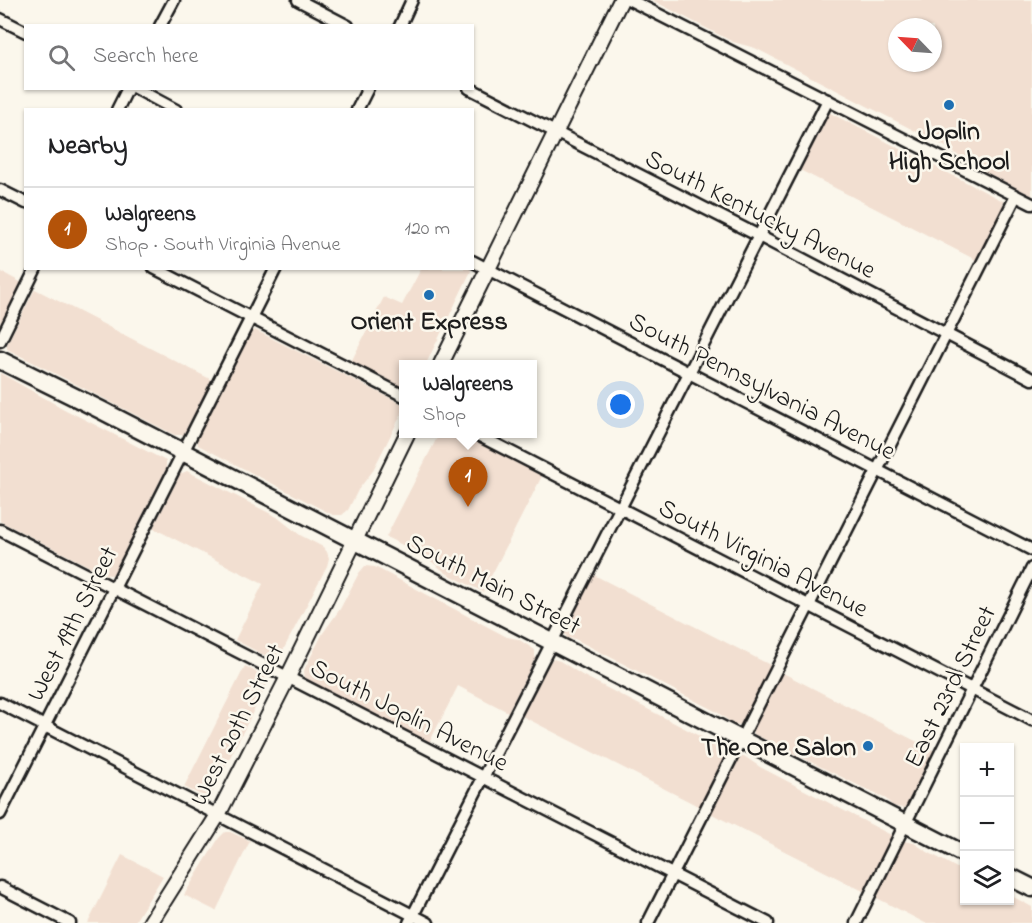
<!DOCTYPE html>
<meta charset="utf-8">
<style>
body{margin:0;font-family:"Indie Flower",sans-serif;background:#f6f6f6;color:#202124}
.controls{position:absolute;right:18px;bottom:18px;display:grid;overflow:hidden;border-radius:0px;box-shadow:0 2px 4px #0004}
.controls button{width:54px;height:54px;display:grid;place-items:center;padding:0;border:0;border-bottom:2px solid #e0e0e0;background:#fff;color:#202124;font:30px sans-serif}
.compass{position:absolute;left:888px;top:18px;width:54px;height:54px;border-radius:50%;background:#fff;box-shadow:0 2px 4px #0004;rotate:295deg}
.you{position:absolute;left:621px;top:405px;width:21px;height:21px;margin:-15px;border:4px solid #fff;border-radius:50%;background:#1a73e8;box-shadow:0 0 0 9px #1a73e833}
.badge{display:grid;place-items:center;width:39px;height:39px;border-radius:50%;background:#b45309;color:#fff;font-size:20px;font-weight:700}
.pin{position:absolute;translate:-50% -50px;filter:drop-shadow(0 2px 3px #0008)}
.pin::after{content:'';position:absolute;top:32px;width:21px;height:18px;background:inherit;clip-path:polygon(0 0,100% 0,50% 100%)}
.popup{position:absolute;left:399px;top:360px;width:138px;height:78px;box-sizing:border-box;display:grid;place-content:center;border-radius:0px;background:#fff;filter:drop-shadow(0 2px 4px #0005);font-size:20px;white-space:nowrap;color:#757577}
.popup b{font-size:22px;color:#202124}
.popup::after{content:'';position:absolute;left:50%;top:100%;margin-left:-12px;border:12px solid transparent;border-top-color:#fff}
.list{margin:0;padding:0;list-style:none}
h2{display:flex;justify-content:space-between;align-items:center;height:78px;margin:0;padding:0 24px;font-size:26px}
h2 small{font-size:20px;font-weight:400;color:#757577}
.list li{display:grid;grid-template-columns:39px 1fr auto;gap:18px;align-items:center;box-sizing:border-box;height:84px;padding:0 24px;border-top:2px solid #e0e0e0}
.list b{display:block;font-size:22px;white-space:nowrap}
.list p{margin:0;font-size:20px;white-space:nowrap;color:#757577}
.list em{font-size:20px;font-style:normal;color:#757577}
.icon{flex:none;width:33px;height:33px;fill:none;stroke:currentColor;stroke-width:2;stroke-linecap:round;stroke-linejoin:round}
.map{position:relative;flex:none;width:1032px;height:923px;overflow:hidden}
.search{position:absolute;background:#fff;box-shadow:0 2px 4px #0004;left:24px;top:24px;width:450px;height:66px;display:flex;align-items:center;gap:15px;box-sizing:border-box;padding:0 21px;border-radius:0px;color:#757577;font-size:22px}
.panel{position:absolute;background:#fff;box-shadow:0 2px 4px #0004;left:24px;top:108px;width:450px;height:162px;border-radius:0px}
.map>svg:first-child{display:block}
.built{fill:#f2dfd1;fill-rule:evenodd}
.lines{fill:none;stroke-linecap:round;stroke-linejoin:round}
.street-casing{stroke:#1c1c1c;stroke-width:15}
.secondary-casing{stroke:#1c1c1c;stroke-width:18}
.primary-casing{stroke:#1c1c1c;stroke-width:21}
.street{stroke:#fbf7ec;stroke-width:10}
.secondary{stroke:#fbf7ec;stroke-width:14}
.primary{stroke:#fbf7ec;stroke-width:16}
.poi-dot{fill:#1f6fb2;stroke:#fbf7ec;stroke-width:2}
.labels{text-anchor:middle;stroke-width:5;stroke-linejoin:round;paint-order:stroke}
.poi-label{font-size:26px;font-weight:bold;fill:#1c1c1c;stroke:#fbf7ec}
.street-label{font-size:26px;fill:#1c1c1c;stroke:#fbf7ec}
</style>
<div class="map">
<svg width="1032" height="923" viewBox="0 0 1032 923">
<rect width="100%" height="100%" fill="#fbf7ec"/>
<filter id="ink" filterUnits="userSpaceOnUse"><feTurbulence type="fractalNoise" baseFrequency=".0167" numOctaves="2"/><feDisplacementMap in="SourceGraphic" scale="12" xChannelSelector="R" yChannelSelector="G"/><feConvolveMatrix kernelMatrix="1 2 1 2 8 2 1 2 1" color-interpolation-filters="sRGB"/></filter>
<g filter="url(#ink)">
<g class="built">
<path d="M652,0H1032V196L968,163L948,148L755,48L733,42ZM897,27H933V63H897Z"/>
<path d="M830,113L1003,201L1004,209L978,261L798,169L825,116Z"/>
<path d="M421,269H470L471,271L426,364H404L403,389L351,362L384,297L402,305Z"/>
<path d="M0,271L22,283L0,325Z"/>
<path d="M35,289L212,380L183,435H175L7,349V344Z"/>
<path d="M255,330L402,404V413L372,472L358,490L348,510L342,515H333L198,445L197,440L249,334Z"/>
<path d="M0,373L64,409L166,461V469L114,573L111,575L104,574L0,521Z"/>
<path d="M439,434H462L542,476L483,592L446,573L423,555L386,537Z"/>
<path d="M187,471L277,517L300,535L323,547L327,552L329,558L327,566L279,658L272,659L235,640L263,584L153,528L180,474Z"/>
<path d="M365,566L375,567L507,637L518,639L535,650V659L508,712L458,686L429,743L305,678L304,672L305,668L323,633L340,609L359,573Z"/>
<path d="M592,574L772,666L742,723L739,725L732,723L717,712L575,639L567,638L563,630Z"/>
<path d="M553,659L560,661L582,675L711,742L724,746L727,755L700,807L520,715L547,664Z"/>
<path d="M245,666L265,677L267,684L211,795L208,797L203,796L184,787Z"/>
<path d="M781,672L935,751L906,807L902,808L893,806L886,799L754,734L753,729L755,721Z"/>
<path d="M744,756L760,767L891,835L890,841L865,892L710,813L737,760Z"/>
<path d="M225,832H230L250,841L216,911L184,895L219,838Z"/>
<path d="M903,841L914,843L926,851L964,872V900H1010V895L1032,907V923H925L875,897Z"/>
<path d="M122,855L163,876L134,923H88Z"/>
</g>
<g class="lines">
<g class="street-casing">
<g id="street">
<path d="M298,0L348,26"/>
<path d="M630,0L1032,204"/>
<path d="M0,19L26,32"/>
<path d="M160,26L174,0"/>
<path d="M400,26L412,0"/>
<path d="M135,88L176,110"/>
<path d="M469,88L759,236L1032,379"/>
<path d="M117,110L128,88"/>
<path d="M357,110L368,88"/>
<path d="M0,190L26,203"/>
<path d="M472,261L1032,550"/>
<path d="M154,268L404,396"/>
<path d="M0,341L36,268"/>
<path d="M476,434L1032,720"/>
<path d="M0,530L768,923"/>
<path d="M0,703L428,923"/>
<path d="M0,814L276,268"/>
<path d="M0,887L70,923"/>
<path d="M409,923L828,100"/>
<path d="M648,923L1016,196"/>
<path d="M856,923L1032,568"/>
</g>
</g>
<g class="secondary-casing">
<g id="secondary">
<path d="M441,364L621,0"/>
<path d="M150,923L218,815L288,677L407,434"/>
</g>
</g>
<g class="primary-casing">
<g id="primary">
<path d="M0,360L101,410L964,854"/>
<path d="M1010,877L1032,888"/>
</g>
</g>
<use href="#street" class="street"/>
<use href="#secondary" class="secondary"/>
<use href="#primary" class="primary"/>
</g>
</g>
<g class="poi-dot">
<circle cx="949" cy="105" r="6"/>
<circle cx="429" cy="295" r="6"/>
<circle cx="868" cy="746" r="6"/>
</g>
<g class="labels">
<g class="poi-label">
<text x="949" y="139">Joplin<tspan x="949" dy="30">High School</tspan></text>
<text x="429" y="329">Orient Express</text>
<text x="856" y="755" text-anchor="end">The One Salon</text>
</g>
<g class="street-label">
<text transform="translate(761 213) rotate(27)" y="9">South Kentucky Avenue</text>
<text transform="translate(763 385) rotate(27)" y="9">South Pennsylvania Avenue</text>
<text transform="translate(764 557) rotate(27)" y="9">South Virginia Avenue</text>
<text transform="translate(494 583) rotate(27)" y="9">South Main Street</text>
<text transform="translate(71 623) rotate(-63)" y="9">West 19th Street</text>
<text transform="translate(949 686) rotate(-64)" y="9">East 23rd Street</text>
<text transform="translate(410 714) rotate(27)" y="9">South Joplin Avenue</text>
<text transform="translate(236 724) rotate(-63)" y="9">West 20th Street</text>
</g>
</g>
</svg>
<div class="controls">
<button>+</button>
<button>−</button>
<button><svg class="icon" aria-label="layers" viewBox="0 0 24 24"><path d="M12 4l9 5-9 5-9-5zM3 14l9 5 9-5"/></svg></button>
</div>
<svg class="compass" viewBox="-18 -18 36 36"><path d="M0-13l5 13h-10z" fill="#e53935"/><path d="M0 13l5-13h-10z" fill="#757577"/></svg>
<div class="you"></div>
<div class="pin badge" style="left:468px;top:507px">1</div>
<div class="popup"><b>Walgreens</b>Shop</div>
<div class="search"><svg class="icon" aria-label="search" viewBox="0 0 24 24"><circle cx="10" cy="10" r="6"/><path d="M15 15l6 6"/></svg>Search here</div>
<section class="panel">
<h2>Nearby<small></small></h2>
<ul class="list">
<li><span class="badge">1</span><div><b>Walgreens</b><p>Shop · South Virginia Avenue</p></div><em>120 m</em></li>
</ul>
</section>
</div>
